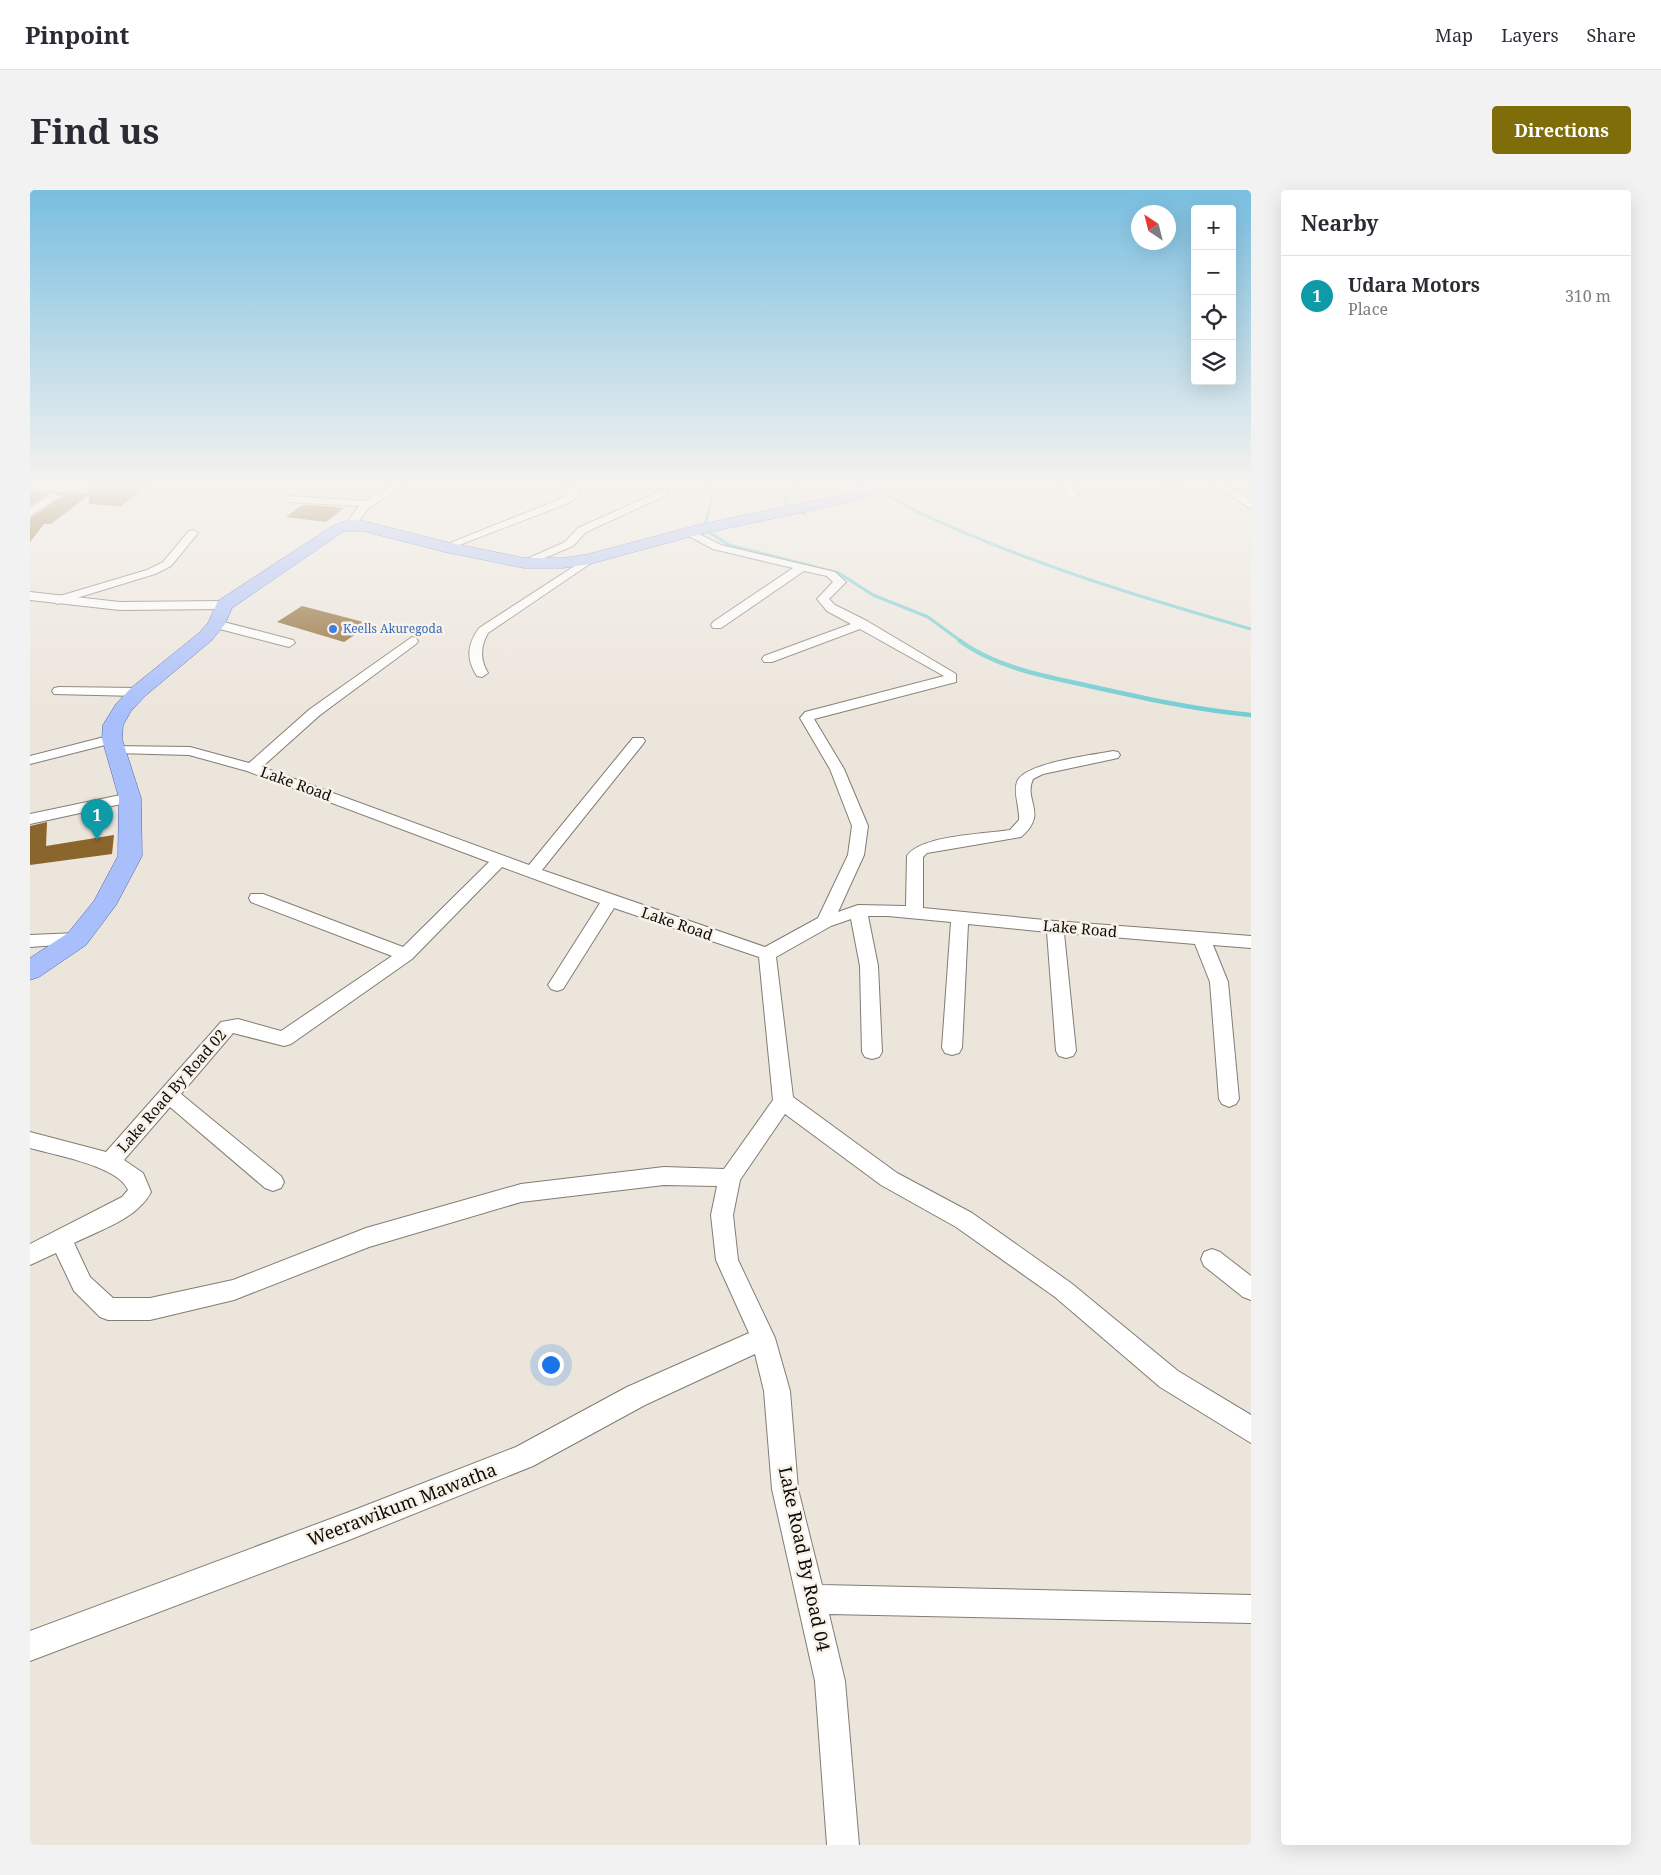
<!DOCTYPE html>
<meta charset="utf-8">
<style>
body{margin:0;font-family:"Noto Serif",serif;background:#f2f2f3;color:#2b2b33}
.controls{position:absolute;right:15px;top:15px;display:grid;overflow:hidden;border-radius:5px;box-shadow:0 5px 20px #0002}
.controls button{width:45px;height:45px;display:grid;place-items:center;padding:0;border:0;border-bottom:1px solid #e1e1e2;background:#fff;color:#2b2b33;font:25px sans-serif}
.compass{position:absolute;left:1101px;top:15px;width:45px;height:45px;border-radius:50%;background:#fff;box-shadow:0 5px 20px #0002;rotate:325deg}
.you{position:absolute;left:520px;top:1174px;width:18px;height:18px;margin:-12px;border:4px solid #fff;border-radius:50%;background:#1a73e8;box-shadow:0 0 0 8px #1a73e833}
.badge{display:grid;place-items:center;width:32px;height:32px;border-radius:50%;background:#7e6d09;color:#fff;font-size:16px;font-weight:700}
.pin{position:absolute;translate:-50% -41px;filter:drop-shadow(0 1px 2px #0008)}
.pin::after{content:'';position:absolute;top:26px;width:18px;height:15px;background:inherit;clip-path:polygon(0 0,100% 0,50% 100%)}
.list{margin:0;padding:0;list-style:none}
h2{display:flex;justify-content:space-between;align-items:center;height:65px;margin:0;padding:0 20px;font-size:21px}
h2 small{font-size:16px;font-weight:400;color:#7c7c81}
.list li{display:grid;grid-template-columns:32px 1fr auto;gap:15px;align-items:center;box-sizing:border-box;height:80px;padding:0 20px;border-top:1px solid #e1e1e2}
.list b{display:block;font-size:19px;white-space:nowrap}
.list p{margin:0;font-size:16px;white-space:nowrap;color:#7c7c81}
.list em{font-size:16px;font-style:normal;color:#7c7c81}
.icon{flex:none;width:28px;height:28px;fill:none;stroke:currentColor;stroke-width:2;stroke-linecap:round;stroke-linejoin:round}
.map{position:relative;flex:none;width:1221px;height:1655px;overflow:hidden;border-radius:5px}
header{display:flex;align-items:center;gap:30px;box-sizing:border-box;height:70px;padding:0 25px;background:#fff;border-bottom:1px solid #e1e1e2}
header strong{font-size:24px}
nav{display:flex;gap:28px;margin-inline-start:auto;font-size:18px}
.intro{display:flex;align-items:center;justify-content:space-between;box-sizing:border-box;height:120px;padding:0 30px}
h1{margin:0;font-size:35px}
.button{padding:12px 22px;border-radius:5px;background:#7e6d09;color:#fff;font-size:18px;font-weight:700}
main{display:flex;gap:30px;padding:0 30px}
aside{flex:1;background:#fff;border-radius:5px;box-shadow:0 5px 20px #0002}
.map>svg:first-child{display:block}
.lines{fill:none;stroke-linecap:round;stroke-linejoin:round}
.stream-far1{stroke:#72cdd3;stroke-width:3}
.stream{stroke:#72cdd3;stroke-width:4.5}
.building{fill:#8a652c}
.minor-casing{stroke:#827c73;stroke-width:2}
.tertiary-casing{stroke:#827c73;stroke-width:2}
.primary-casing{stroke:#4d65a6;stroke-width:1}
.minor{fill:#fff;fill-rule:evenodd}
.tertiary{fill:#fff;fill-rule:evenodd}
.primary{fill:#a9bffc;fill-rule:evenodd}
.shop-dot{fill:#3f7fe0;stroke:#f9f2e9;stroke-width:2}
.labels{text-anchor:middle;stroke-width:5;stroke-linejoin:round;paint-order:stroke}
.far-shop-label{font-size:12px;fill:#366cbe;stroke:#f9f2e9;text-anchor:start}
.street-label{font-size:15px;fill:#0e0c09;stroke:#f9f2e9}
.near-street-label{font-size:18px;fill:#0e0c09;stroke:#f9f2e9}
</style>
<header>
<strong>Pinpoint</strong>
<nav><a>Map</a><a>Layers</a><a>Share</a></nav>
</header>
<div class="intro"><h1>Find us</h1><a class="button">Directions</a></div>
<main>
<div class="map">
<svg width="1221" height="1655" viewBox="0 0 1221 1655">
<rect width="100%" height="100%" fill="#ece5dc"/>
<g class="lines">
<g class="stream-far1">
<path d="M676,293L683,304L674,339L699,355L809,383L843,405L898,427L932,452"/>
<path d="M774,293L759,304L754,313L775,324"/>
<path d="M838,293C859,305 879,319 901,328C1004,375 1113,408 1221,439"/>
</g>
<path class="stream" d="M930,451C967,478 1015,486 1059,496C1113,508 1166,520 1221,525"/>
</g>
<g class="building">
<path d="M60,293H120L91,316L59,314V305L21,334H14L0,352V328L33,306L21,302L0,316V300L59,303Z"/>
<path d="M272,315L297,316L314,318L296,332L256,327Z"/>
<path d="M272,416L341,434L314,452L247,432Z"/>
<path d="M17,632L16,656L84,645L82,664L0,675V636Z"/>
</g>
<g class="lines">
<g class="minor-casing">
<g id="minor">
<path d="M365,293H376L339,318L324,337L320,338L315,335L329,316L259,312L254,309L259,306L336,311Z"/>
<path d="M1027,293H1037L1049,305L1040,307Z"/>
<path d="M1136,293H1156L1151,296H1137Z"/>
<path d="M1182,293H1193L1221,311V319Z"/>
<path d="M536,297H542L550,304L541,312L419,359L415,360L410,357L533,308L539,304L534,299Z"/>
<path d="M633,300L638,303L637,305L556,342L543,356L498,375L494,376L488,373L535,352L548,338Z"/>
<path d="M22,304L31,306L0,326V318Z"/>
<path d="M659,339L691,355L805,382L816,392L799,409L805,415L837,431L926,484V492L784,529L814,579L838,636L834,665L808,722L828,715L876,716L877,666C891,645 955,644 980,640L989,630C990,618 983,603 987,592C993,573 1064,565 1083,561L1088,562L1090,565L1088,568L1013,584L1003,589C993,611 1019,623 991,647L897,663L893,667V718L1025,731L1221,746V758L1183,755L1198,792L1209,909L1206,914L1199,917L1192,914L1189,909L1180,792L1165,754L1034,743L1046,861L1043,866L1036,868L1029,866L1026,861L1017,742L938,734L932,858L929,863L922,865L915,863L912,858L921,732L858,726H838L848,776L852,862L849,867L842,869L835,867L832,862L830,776L821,729L801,736L746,767L763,907L867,983L942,1023L1041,1093L1148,1181L1221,1225V1253L1130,1197L1025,1107L926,1037L851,995L755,924L710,990L703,1025L708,1070L745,1148L760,1201L768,1299L792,1395L1221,1405V1433L799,1424L815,1491L829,1655H797L785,1491L742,1299L734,1201L725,1164L615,1215L503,1276L319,1350L0,1471V1441L319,1322L486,1257L597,1197L719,1143L686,1070L681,1025L687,996L634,995L491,1012L339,1057L204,1110L120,1130H78L70,1127L44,1101L26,1063L0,1075V1054L92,1007L98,1000C89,976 24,965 0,958V942L76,962L191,832L208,829L251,841L362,766L221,712L219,708L221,704H233L373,757L459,672L217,581L159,565L86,563L81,562L79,559L81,556L160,557L219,573L280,519L382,447L386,448L388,451L386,454L290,525L232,577L499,675L603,548H613L615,551L613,554L512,680L735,757L788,728L818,665L822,636L800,579L770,528L775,522L914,486L830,439L742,472H734L732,469L734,466L821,434L797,421L787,409L803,392L797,386L774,381L691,438H683L681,435L683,432L763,378L683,359L655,344L654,342ZM472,677L570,713L518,795L521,799L527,801L533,799L584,718L729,767L743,910L694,979L634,977L491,994L336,1038L203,1090L120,1108H83L60,1087L44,1053C70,1040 107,1029 121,1002L113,983L94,970L140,917L235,998L243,1001L251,998L254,992L251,986L151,904L203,843L254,856L261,854L382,769Z"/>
<path d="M163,340L168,343L141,376L125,384L27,414L21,410L23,408L117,380L133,372L159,341Z"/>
<path d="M560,366L564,367V371L458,443C450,457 450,470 458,483L452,487L447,486C436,469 437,455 449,438Z"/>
<path d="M186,430L263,450L265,453L259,457L182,437L180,434Z"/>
<path d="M29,497L108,498L115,502L108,506L24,504L22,501L24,498Z"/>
<path d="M82,545L87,546L89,549L87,552L0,574V566Z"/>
<path d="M100,603L108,608L105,611L0,634V624Z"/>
<path d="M47,743L53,745L56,749L53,753L0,757V745Z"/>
<path d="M1182,1059L1190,1062L1221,1086V1110L1213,1107L1174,1076L1171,1069L1174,1062Z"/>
</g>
</g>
<g class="tertiary-casing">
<path id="tertiary" d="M0,402L90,412L194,411L201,415L194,419L90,420L0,410Z"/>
</g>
<g class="primary-casing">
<path id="primary" d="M842,293H859L848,302L821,312L670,344L560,374L533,378H494L415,362L333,341H314L202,418L195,434L181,451L115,506L101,521L93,535L92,549L111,608L112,666L86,715L56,755L9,787L0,790V768L38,743L64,711L88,666L89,608L72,549L73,535L86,514L101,498L169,443L178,433L188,411L304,335L320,330L333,331L416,352L494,368H533L559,364L668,335L812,305Z"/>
</g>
<use href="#minor" class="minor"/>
<use href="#tertiary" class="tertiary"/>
<use href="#primary" class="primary"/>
</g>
<linearGradient id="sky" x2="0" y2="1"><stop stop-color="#79bee0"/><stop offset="0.56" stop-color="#f6f3ef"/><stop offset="1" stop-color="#f6f3ef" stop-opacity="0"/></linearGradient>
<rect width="1221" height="525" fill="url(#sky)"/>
<circle class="shop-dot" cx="303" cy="439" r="5"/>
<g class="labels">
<g class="far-shop-label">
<text x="313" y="443">Keells Akuregoda</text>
</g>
<g class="street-label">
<text transform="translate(266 594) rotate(20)" y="5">Lake Road</text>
<text transform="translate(647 734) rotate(19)" y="5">Lake Road</text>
<text transform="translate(1050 739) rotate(5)" y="5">Lake Road</text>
<text transform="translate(142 901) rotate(-49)" y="5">Lake Road By Road 02</text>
</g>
<g class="near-street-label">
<text transform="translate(372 1315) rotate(-21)" y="6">Weerawikum Mawatha</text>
<text transform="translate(774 1369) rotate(78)" y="6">Lake Road By Road 04</text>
</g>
</g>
</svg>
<div class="controls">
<button>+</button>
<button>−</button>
<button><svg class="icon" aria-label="locate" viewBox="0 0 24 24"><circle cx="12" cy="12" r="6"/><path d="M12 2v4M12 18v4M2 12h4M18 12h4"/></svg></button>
<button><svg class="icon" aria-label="layers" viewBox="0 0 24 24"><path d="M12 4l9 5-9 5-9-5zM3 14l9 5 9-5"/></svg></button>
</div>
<svg class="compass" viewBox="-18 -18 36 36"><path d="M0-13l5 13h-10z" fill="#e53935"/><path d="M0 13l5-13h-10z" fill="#7c7c81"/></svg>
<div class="you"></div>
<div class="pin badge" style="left:67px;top:650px;background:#0f9aa8">1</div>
</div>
<aside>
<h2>Nearby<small></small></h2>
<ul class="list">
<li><span class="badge" style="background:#0f9aa8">1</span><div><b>Udara Motors</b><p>Place</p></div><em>310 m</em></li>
</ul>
</aside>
</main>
